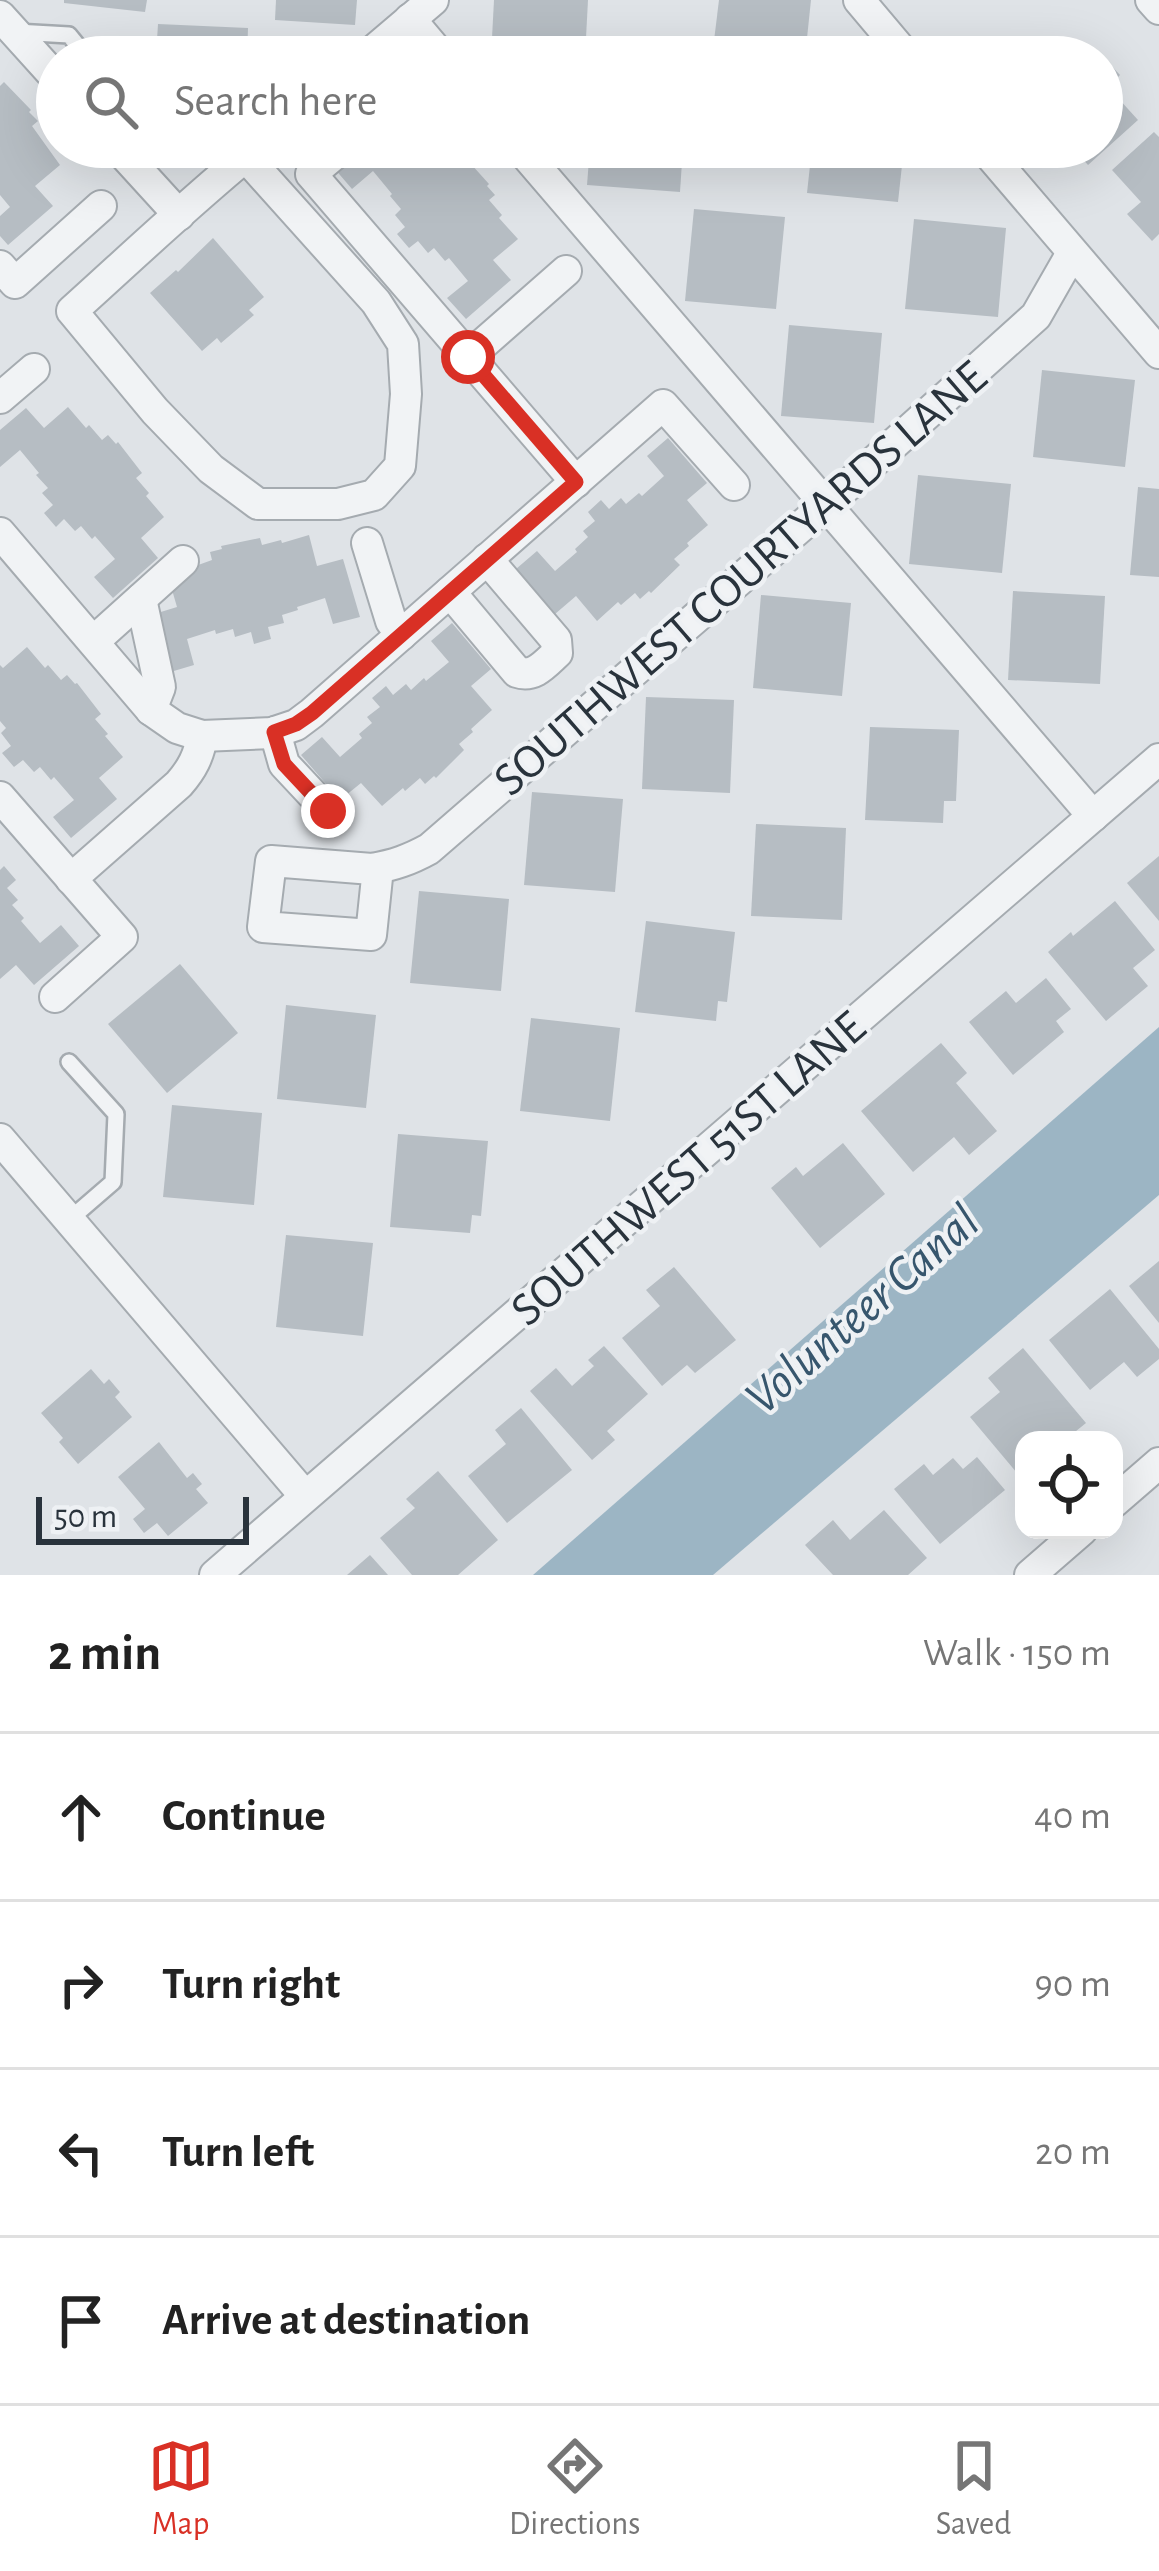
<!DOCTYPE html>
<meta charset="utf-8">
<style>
body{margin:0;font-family:"Alegreya Sans",sans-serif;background:#f2f2f2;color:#222}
.controls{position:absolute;right:36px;bottom:36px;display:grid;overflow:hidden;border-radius:24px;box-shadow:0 12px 48px #0002}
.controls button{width:108px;height:108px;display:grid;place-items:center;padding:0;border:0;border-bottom:3px solid #e0e0e0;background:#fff;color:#222;font:60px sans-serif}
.scale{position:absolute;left:36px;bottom:30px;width:213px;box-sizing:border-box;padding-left:12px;border:6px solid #29333c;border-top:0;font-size:33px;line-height:42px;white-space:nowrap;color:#29333c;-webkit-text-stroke:9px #eef1f4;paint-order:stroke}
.stop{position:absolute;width:36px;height:36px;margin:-27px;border:9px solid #d93025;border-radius:50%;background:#fff}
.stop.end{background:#d93025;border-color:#fff;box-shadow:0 3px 12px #0008}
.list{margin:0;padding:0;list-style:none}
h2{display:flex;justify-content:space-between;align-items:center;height:156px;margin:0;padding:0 48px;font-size:51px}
h2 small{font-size:39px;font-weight:400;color:#767676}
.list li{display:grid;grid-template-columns:78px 1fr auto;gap:36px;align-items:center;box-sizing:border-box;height:168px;padding:0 48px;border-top:3px solid #e0e0e0}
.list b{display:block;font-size:45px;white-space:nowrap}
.list em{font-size:39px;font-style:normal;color:#767676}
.icon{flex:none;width:66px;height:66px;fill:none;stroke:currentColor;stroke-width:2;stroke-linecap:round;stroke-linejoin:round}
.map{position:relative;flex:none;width:1159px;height:1575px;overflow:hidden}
.search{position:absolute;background:#fff;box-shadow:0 12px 48px #0002;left:36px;right:36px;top:36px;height:132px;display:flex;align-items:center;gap:30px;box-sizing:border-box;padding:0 42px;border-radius:66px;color:#767676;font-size:45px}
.sheet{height:828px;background:#fff}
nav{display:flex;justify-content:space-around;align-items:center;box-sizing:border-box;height:168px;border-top:3px solid #e0e0e0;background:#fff;font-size:33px;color:#767676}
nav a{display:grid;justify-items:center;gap:6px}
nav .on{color:#d93025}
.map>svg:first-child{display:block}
.water{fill:#9cb5c4}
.building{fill:#b6bdc3}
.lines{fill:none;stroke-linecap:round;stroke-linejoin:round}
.service-casing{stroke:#a5abb0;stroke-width:20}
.minor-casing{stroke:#a5abb0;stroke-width:34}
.service{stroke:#f1f3f5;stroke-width:15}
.minor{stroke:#f1f3f5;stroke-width:30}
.route{stroke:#d93025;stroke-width:15}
.labels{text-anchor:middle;stroke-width:9;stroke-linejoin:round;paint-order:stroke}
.street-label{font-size:48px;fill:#29333c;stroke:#eef1f4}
.water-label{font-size:51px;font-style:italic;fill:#37566d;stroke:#eef1f4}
</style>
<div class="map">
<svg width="1159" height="1575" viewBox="0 0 1159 1575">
<rect width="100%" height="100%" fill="#dfe3e7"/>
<path class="water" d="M1159,1027V1195L713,1575H533Z"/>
<g class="building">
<path d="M64,0H147L145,12L64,3Z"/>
<path d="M276,0H357L355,25L275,20Z"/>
<path d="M494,0H588L585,57H491Z"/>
<path d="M719,0H811L805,57H712Z"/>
<path d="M158,24L248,28L247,57H156Z"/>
<path d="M1096,49L1120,75L1108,87L1138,120L1088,165L1072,147H1102V57H1088Z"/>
<path d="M4,82L31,110L29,112L38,121L32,126L60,165L35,186L53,206L8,245L0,236V216L10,207L0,195V86Z"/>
<path d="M1154,132L1159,137V234L1152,241L1127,214L1141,202L1112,170Z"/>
<path d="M359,147H438L440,149L443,147L456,161L461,156L469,166L471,164L489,184L487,186L495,195L489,200L502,215L499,218L518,239L493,260L511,280L466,319L447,298L468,281L449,258L445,261L434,248L428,253L418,241L409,248L397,234L405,227L395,215L401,209L390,196L392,194L373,171L352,189L334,168Z"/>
<path d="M590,147H683L680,192L587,185Z"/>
<path d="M812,147H904L898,202L807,193Z"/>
<path d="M694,209L785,217L776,309L685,301Z"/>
<path d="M914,219L1006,228L998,317L905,309Z"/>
<path d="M213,238L264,297L249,310L254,315L221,343L217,338L202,351L150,293L176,270L178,272Z"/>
<path d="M789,325L882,333L874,423L781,416Z"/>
<path d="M1042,370L1135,380L1125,467L1033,457Z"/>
<path d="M68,407L86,428L89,425L102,440L108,435L116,444L118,442L142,473L136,478L149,493L146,496L164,517L141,538L158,558L113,598L94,577L115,559L95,536L92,539L81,526L75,531L64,519L56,527L44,513L53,505L42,493L48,488L36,475L39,473L20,450L0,467V430L26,408L44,428Z"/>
<path d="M668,438L707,483L687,500L708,525L687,543L689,546L674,559L680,565L651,593L649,591L640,599L635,593L621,605L618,602L597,621L576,596L555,614L516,569L537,551L555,571L577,552L575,549L588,537L583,531L595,521L588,512L601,500L609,509L621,498L626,504L639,493L642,496L664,476L647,456Z"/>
<path d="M918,475L1011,484L1002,573L909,564Z"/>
<path d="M1138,487L1159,489V577L1130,575Z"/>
<path d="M309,535L317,566L343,559L360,617L333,624L325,598L297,607L298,610L282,615L284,623L268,627L271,639L254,644L251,632L235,637L233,629L216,634L215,630L187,639L194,665L167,673L151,615L177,607L168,576L212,560L210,552L222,549L221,546L260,538L262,545L281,540L282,543Z"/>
<path d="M1013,591L1105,596L1100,684L1008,680Z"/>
<path d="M761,595L851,603L842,696L753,688Z"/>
<path d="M452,623L491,669L471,686L492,710L471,729L473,732L459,744L464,750L436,778L434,776L425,784L420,778L405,791L403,788L382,806L361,783L340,800L301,755L322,737L340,757L362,738L359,734L372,723L367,717L380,707L372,698L386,686L393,695L406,684L411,690L424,678L426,681L449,662L431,641Z"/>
<path d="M27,647L45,668L48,665L61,680L67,675L75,684L77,683L101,714L95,719L108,734L105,736L123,757L99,778L117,799L71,838L53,817L74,800L54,777L51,780L40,767L34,772L23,760L14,767L2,753L11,746L1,733L6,728L0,721V665L3,668Z"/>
<path d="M646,697L734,700L730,793L642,789Z"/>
<path d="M870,727L959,730L956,801H944L943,823L865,820Z"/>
<path d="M532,792L623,799L615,892L524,885Z"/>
<path d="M756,824L846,828L842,920L751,916Z"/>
<path d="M1159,856V921L1127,883Z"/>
<path d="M4,866L16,880L7,888L18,900L12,905L24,918L21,921L40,943L61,925L79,946L34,985L16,965L0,979V870Z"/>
<path d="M419,891L509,899L501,991L410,983Z"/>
<path d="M1115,901L1155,950L1133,968L1148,986L1106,1021L1048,952L1071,932L1073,936Z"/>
<path d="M646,921L735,932L727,1002L718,1001L716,1021L635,1012Z"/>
<path d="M180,964L238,1033L167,1093L108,1024Z"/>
<path d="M1046,978L1071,1009L1056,1021L1064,1032L1013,1075L969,1022L1006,991L1016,1003Z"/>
<path d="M286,1005L376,1015L366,1108L277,1099Z"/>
<path d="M531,1018L620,1028L610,1121L520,1111Z"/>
<path d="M941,1043L967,1073L956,1083L997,1131L969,1155L954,1137L913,1172L861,1111Z"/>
<path d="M172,1105L262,1113L254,1205L163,1197Z"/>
<path d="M398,1134L488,1141L481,1216L472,1215L470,1233L390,1227Z"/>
<path d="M843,1143L885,1194L820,1248L771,1188L796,1167L803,1176Z"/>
<path d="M286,1235L373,1243L363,1336L276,1327Z"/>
<path d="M1159,1261V1323L1129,1286Z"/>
<path d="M674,1267L736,1340L695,1373L687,1365L662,1386L622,1338L660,1306L646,1290Z"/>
<path d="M1110,1289L1159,1349V1359L1137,1377L1124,1362L1090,1390L1049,1340Z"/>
<path d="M604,1346L648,1394L607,1431L615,1440L592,1460L530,1391L556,1368L572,1386L594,1366L588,1360Z"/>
<path d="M1023,1348L1086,1423L1065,1440H1024V1467L1017,1473L970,1417L1000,1392L988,1378Z"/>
<path d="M91,1369L104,1384L109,1379L120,1392L115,1397L132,1417L78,1464L59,1442L63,1438L41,1413Z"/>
<path d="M521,1408L572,1470L507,1523L468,1476L506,1444L495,1430Z"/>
<path d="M159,1442L187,1478L193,1473L202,1484L196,1489L208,1503L168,1536L157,1523L144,1533L133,1519L145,1509L118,1477Z"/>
<path d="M977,1457L1005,1490L940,1544L894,1489L924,1464L933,1475L953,1458L963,1469Z"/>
<path d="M438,1471L498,1540L458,1575H412L380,1538L415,1508L406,1499Z"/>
<path d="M884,1510L927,1558L908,1575H833L805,1545L833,1520L850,1540Z"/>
<path d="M370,1555L388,1575H347Z"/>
</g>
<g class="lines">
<g class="service-casing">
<g id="service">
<path d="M16,32L69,35L87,57"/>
<path d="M69,1220L113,1182L116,1114L69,1062"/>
</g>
</g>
<g class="minor-casing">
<g id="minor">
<path d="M859,0L907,57"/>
<path d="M1151,0L1159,9"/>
<path d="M0,16L57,79"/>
<path d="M410,19L442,57"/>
<path d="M366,57L433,0"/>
<path d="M117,147L179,215"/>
<path d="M343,147L311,174L576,482"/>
<path d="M519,147L1093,816"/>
<path d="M983,147L1159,353"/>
<path d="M245,156L376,302L403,344L406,394L400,466L374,495L338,504H258L211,469L155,411L72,311C133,256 193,199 257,147"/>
<path d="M0,266L15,283L101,206"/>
<path d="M468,357L566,271"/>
<path d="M0,398L34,369"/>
<path d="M0,533L151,710L177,728L202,736L272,733L296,725L312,713L663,405L734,485"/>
<path d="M367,543L391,621L401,635"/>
<path d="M450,592L517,672C534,678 545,664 557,653L556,640L487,559"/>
<path d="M141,599L160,687L151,710"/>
<path d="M94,641L183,561"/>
<path d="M275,732L284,764L328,811"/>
<path d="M0,797L122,937L55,997"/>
<path d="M378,868L371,935L263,927L271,861L372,869C394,865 409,860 429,849L827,504L1036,316L1072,253"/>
<path d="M71,879L179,784C192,769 199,756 202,736"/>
<path d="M0,1139L305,1496"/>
<path d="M1114,1502L1159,1463"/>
<path d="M215,1575L1159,759"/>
<path d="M1030,1575L1082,1530"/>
</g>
</g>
<use href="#service" class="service"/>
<use href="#minor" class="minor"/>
</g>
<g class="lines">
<path class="route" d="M328,811L284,764L274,732L296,724L312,713L576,482L468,357"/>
</g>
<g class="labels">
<g class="street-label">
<text transform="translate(739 577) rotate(-41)" y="17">SOUTHWEST COURTYARDS LANE</text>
<text transform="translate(687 1167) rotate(-41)" y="17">SOUTHWEST 51ST LANE</text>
</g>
<g class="water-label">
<text transform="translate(861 1308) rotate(-41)" y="18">Volunteer Canal</text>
</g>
</g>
</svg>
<div class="controls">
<button><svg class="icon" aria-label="locate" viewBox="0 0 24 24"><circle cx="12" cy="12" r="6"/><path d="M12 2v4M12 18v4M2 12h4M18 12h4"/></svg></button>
</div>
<div class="scale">50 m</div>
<div class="stop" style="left:468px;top:357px"></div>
<div class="stop end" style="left:328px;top:811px"></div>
<div class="search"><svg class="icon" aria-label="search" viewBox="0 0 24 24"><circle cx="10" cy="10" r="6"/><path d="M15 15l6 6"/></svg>Search here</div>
</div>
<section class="sheet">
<h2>2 min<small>Walk · 150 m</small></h2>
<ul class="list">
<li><svg class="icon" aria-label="ahead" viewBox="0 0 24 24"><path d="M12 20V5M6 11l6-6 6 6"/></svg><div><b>Continue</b></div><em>40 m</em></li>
<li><svg class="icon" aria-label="right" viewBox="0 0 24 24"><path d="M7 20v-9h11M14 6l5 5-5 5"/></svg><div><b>Turn right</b></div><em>90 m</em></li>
<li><svg class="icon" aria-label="left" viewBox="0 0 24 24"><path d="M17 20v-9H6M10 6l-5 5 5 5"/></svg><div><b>Turn left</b></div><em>20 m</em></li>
<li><svg class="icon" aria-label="arrive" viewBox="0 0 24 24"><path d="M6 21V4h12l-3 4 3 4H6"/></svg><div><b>Arrive at destination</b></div></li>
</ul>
</section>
<nav>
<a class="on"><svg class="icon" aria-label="map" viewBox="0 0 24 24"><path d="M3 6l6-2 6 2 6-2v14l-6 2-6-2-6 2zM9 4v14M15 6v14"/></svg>Map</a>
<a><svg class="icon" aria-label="directions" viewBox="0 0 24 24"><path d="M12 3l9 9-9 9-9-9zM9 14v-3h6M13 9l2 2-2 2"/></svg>Directions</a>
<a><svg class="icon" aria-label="saved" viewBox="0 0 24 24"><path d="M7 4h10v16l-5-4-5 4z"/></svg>Saved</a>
</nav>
